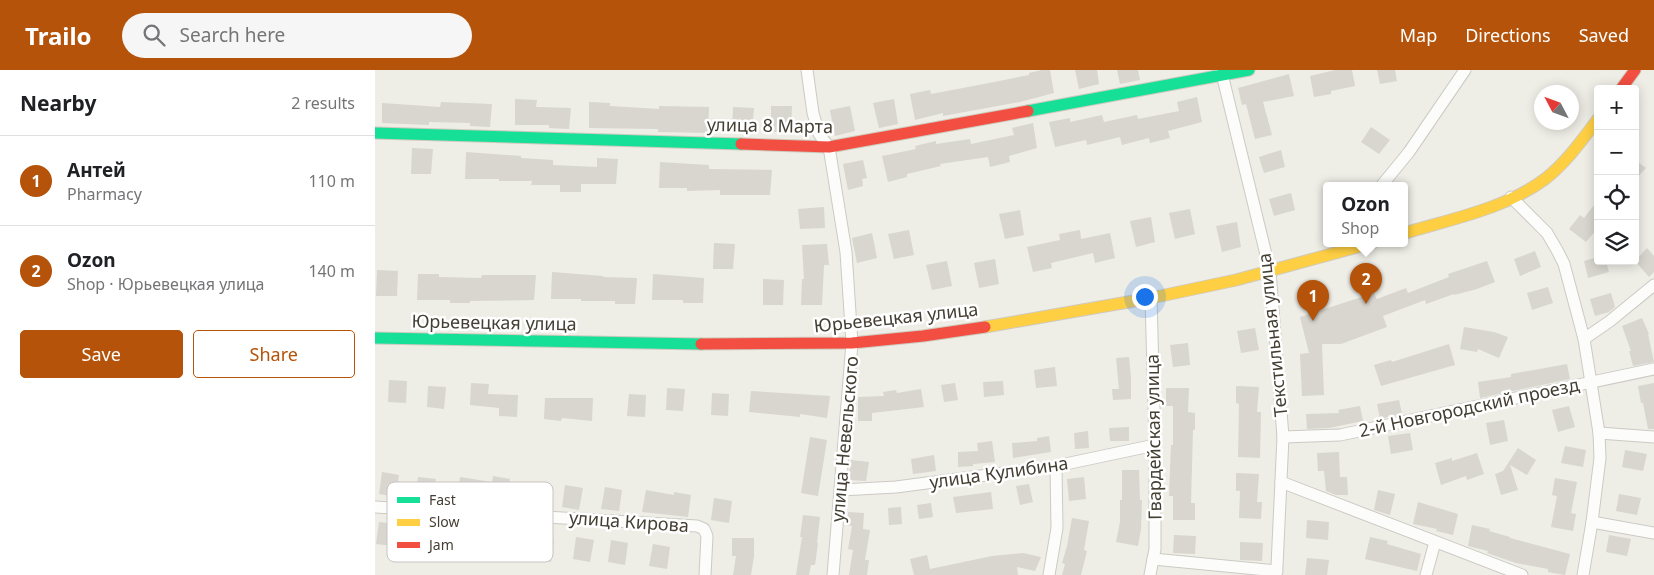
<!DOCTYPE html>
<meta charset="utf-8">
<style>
body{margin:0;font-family:"Noto Sans",sans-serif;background:#f6f6f6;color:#202124}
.controls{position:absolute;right:15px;top:15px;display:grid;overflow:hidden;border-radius:5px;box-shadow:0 2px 12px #0003}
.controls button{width:45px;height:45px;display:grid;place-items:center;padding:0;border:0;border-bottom:1px solid #e0e0e0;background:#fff;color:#202124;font:25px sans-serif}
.compass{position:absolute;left:1159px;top:15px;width:45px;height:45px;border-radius:50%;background:#fff;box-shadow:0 2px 12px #0003;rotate:311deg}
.you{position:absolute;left:769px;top:226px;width:18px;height:18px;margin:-12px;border:4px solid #fff;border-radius:50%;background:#1a73e8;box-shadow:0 0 0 8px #1a73e833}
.badge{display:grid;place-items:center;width:32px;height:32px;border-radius:50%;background:#b45309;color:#fff;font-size:16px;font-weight:700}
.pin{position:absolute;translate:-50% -41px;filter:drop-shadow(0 1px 2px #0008)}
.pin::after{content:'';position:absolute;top:26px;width:18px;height:15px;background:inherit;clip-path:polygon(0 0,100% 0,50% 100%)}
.popup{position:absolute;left:948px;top:112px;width:85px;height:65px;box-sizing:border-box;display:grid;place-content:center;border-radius:5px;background:#fff;filter:drop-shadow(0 1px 4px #0005);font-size:16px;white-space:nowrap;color:#757577}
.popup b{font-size:19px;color:#202124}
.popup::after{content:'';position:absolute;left:50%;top:100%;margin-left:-10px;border:10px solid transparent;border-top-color:#fff}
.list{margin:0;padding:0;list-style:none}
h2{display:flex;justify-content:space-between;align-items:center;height:65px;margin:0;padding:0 20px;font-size:21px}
h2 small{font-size:16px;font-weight:400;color:#757577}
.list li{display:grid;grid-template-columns:32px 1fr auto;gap:15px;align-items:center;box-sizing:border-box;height:90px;padding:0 20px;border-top:1px solid #e0e0e0}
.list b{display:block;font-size:19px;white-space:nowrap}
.list p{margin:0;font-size:16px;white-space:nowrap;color:#757577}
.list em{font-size:16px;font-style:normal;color:#757577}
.actions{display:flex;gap:10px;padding:15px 20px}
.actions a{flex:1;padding:11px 0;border:1px solid #b45309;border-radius:5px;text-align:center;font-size:18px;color:#b45309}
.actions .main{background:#b45309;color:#fff}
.icon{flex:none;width:28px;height:28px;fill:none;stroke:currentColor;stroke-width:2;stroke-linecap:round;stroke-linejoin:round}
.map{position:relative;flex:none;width:1279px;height:505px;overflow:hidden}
header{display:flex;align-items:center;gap:30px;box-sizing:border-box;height:70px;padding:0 25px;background:#b45309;color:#fff}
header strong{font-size:24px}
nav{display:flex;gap:28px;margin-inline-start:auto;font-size:18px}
.search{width:350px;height:45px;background:#f6f6f6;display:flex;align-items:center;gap:12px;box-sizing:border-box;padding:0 18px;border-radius:28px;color:#757577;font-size:19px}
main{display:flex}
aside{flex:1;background:#fff}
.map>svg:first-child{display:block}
.building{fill:#d8d6cf}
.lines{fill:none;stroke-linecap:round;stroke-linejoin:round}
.street-casing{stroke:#cccac4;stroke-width:13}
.fast-casing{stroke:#cecabd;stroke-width:13}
.slow-casing{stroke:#cecabd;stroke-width:13}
.jam-casing{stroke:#cecabd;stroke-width:13}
.street{stroke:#fcfcfb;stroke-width:11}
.fast{stroke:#16e098;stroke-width:11}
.slow{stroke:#ffcf43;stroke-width:11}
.jam{stroke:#f24e42;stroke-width:11}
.labels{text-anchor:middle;stroke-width:5;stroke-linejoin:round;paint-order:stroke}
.street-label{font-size:18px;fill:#443e33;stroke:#fff}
.key{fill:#fff;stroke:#c7c5c2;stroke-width:1}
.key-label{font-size:14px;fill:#443e33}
</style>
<header>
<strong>Trailo</strong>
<div class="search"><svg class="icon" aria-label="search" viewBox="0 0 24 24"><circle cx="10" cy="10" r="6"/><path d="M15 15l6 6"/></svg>Search here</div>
<nav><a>Map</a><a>Directions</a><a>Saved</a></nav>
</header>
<main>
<aside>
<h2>Nearby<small>2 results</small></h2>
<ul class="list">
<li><span class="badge">1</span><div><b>Антей</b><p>Pharmacy</p></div><em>110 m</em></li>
<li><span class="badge">2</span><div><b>Ozon</b><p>Shop · Юрьевецкая улица</p></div><em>140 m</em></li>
</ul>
<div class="actions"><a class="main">Save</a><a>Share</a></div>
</aside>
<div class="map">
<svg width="1279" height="505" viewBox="0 0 1279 505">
<rect width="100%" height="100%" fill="#eeede6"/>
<g class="building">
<path d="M667,0H675L679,23L645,32L568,46V43L540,50L535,24L555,20L556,24L614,13L654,5V3Z"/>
<path d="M700,0H722L724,14L704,19Z"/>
<path d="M742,0H763L765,10L745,14Z"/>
<path d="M960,0H977L980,16L956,21V24L939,27L935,6Z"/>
<path d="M1002,0H1020L1022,11L1005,14Z"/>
<path d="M914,4L919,26L888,32L897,65L880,69L871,34L867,35L863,18Z"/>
<path d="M822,27L827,52L793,61L795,68L775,73L774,68L747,75L745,67L712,75L711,70L680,77L674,52L695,48V52L727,45L729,52L762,45L763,49L804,41L802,32Z"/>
<path d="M140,29L162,30L161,37L196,38L194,59L174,58V55H140Z"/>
<path d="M519,29L523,54L504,58L498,33Z"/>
<path d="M66,32L117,34L115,57L95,56V53L54,52V55L7,53V33L65,37Z"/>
<path d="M214,32L235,33V36L284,39V36L334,37L333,63L283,62V59L214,58Z"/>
<path d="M396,36H417L416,62H396Z"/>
<path d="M475,36L480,61L460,66L455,40Z"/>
<path d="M358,37L379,38L377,63H357Z"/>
<path d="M658,53L662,78L634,86L635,92L615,97L613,87L565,94L566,96L532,104V107L513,112L507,86L541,79L540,76L561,71V74L595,69L596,74L639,65L637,58Z"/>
<path d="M996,57L1015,70L1004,84L986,72Z"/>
<path d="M37,78L58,79L56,104H36Z"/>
<path d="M906,80L910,97L889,103L884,87Z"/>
<path d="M91,82L146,86V88L178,90V95L222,97V88L243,89L241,114H206V122H185V115H156L157,111H124V109H90Z"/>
<path d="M488,90L492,108L487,109L488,116L473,120L468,94Z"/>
<path d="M1260,90L1271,98L1260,110Z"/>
<path d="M285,92L334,95V99L397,100L395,125H345V120L312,121V118H284Z"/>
<path d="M916,123L920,140L899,146L894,129Z"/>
<path d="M1223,130V158L1211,172L1194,159L1205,145L1209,148Z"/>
<path d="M449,137L450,158L425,159L423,139Z"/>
<path d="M815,139L820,164L800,169L794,143Z"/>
<path d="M645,140L649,165L630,169L624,144Z"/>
<path d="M776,147L780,172L761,177L755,151Z"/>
<path d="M862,152L866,177L847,182L841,156Z"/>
<path d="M534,160L539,185L519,189L513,164Z"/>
<path d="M705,160L706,169L735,163L740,188L720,193L718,183L676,193L677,198L658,202L652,177L685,170L684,164Z"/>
<path d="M497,163L502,188L482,193L477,168Z"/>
<path d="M339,173L360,174L358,199H338Z"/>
<path d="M452,174L454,195H449L447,235H426L427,209H429L427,175Z"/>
<path d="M1272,178L1279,186V202L1274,207L1260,191Z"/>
<path d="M1160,181L1166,197L1145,206L1139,189Z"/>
<path d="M1223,187V191H1231L1234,202L1213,208L1209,191Z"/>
<path d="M620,189L624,214L604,218L599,193Z"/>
<path d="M572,191L577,216L557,220L551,195Z"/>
<path d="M1112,191L1120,212L1102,219L1079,225V224L1051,234L1050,230L1008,246L1012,257L966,274H947L949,325L927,326L925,284L934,283L925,247L999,223L1002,229L1031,218L1033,223L1074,207L1073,204Z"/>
<path d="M2,200L23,201L22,226H1Z"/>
<path d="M177,202L228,206V207L262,208L260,234H240V231H206V229H176Z"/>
<path d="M43,204H64V207L106,208L107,205H161L159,230L95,231V233H75V230H42Z"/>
<path d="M278,204L329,208L328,233H308V230H277Z"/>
<path d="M388,209L409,210L408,235H388Z"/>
<path d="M1173,217L1178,233L1157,240L1152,223Z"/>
<path d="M1236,223L1240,237L1234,242L1220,246L1215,229Z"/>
<path d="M1267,248L1274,264H1273L1279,292L1258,296L1254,281H1256L1247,256Z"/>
<path d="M1089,257L1119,262L1133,267L1124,288L1103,279L1102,282L1085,279Z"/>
<path d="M880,258L884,280L866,283L862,261Z"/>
<path d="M813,273L815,295L798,297L795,275Z"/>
<path d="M1074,274L1080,295L1006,316L999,295L1016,290L1017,292Z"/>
<path d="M754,287L756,307V329L738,330L737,319H744L741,288Z"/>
<path d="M1192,294L1195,309L1105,328L1103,312L1136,307V304Z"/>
<path d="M680,297L682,316L661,318L659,300Z"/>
<path d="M14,310L32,311L31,333L13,332Z"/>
<path d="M628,311L629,325L609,327L608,312Z"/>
<path d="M96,313L114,314L113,324L143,325L142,347L124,346V338L95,335Z"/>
<path d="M580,313L583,330L569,332L566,315Z"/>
<path d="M1279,313V359H1273L1268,333H1266L1263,316Z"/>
<path d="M53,316L71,317L69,339L52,337Z"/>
<path d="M861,316L884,317L882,342H886L885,388L863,387L864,334L861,333Z"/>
<path d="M292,318L310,319L308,341L291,340Z"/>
<path d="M791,318H814L813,342L820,343V360H818L816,433H820V450H798V426H794L796,375H798V336H791Z"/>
<path d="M546,319L549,337L497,343V351H483V327L509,326L508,322L521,320L522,323Z"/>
<path d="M376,321L455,326L452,348L425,344V347L374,342Z"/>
<path d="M337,323L354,324L353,346L336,345Z"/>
<path d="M254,324L271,325L270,347L252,346Z"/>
<path d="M170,328H218L217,351L187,348L186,351L169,349Z"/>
<path d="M1024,330L1027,344L1005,349L1002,334Z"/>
<path d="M985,336L988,351L954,358L932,359L931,344L964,343L963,340Z"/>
<path d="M1194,336L1200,357L1183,362L1177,340Z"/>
<path d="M1129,350L1133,371L1115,375L1111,353Z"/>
<path d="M754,357V371H735L734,358Z"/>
<path d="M713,361L714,378L700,379L699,363Z"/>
<path d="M1035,363L1038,380L1016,384L1013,366Z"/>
<path d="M674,366L676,382L638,388L637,373L662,371V368Z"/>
<path d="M435,367L452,370L443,426L426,423Z"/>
<path d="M617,371L620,392L598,394V396L583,397V382L603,381L602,373Z"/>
<path d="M1190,376L1211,380L1208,397L1186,393Z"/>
<path d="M1143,378L1161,390L1152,405L1135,395L1143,420L1126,425L1120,404L1128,401Z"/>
<path d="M1250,380L1272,384L1268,401L1247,397Z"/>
<path d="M964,382L965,407H972L973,425H961L951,421L949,401H943L942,383Z"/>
<path d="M1102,383L1109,404L1092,410L1091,406L1066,415L1060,393L1077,388V391Z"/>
<path d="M559,385L561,401L538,404L536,389Z"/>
<path d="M476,390L494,392L491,411L473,410Z"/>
<path d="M747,400H764L765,430H767L766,459L763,476L741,472L745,452V430H747Z"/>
<path d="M7,402L24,405L21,427L4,424Z"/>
<path d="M861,403L884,404L882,432H887L886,449L864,448L865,421H861Z"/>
<path d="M118,406L135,409L132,431L100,427L99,432L82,430L85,407L117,412Z"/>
<path d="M43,407L61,409L57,431L40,429Z"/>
<path d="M709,407L711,429L694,431L692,409Z"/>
<path d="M1180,408L1202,412L1196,443L1201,444L1198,461L1176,457L1182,426L1177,425Z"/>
<path d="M152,412L170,414L167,436L149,434Z"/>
<path d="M654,414L658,432L645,435L641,416Z"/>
<path d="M190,415L208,418L204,440L187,437Z"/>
<path d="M230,417L247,420L244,441L226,439Z"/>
<path d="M271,420L299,425V422L316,425L313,447L267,442Z"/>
<path d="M1003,420L1020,424L1015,445L999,440Z"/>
<path d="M616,422L618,439L581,443L578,427Z"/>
<path d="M1244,424L1266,428L1262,445L1241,441Z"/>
<path d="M339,428L357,431L354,453L336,450Z"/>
<path d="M1043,432L1083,444L1078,465L1061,461L1062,459L1038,454Z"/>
<path d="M556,433L558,447L544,449L542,435Z"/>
<path d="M526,437L527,454L514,455L513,438Z"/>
<path d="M473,442L489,443L488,459L495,460L490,490H494L492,505H474L478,480L473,479L477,456L472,455Z"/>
<path d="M428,445L445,447L442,473H443L440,495H436L434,505H421L427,467H425Z"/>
<path d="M697,448L714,451L709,480L712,481L706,505H687L690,494L687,493L692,476Z"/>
<path d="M932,450L954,452L953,470L931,468Z"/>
<path d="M4,452L22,454L18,476L1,474Z"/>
<path d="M1097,455L1115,459L1114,461L1135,467V468L1195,484L1190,505L1173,502V499L1141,493L1112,483L1113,481L1093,476Z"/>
<path d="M38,456L56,458L53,480L35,478Z"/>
<path d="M84,459L101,462L98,484L80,482Z"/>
<path d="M126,463L144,466L140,488L123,485Z"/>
<path d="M799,465L821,466L820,484L798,483Z"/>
<path d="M1234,465L1256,469L1252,486L1231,482Z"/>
<path d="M162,467L179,470L176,492L159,489Z"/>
<path d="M201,467L219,470L215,492L198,489Z"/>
<path d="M995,467L1013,471L1012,474L1046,484L1042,501L990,489Z"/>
<path d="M357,468H379V486L376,505H358L361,486H357Z"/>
<path d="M236,470L253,473L250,495L233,492Z"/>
<path d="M865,472L888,473L887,491L865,490Z"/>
<path d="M278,474L295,477L292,499L274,496Z"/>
<path d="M648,483L666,487L660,501L642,497L643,505H539L535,489L552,485L555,499L617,486Z"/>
<path d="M932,488L954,490L952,505H930Z"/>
</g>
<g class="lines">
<g class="street-casing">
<g id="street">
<path d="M432,0L438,43L444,64L454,77L471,182L477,273L458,505"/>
<path d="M846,0L895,201L908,367L902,496L901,505"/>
<path d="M1007,115L1034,82L1090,0"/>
<path d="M1136,127L1172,163L1182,180L1189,194L1209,269L1224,363L1225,388L1217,452L1208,505"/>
<path d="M1209,269L1235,251L1279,215"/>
<path d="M1224,363L1279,367"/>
<path d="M908,367L965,365L1279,299"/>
<path d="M906,412L1147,505"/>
<path d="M466,420L521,417L681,396L780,375"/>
<path d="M0,437L322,456L329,459L332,466L330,505"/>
<path d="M1217,452L1279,463"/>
<path d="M778,489L902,501"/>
<path d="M674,505L682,458L681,396"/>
<path d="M775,505L780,479V375L776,228"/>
<path d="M1051,505L1060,472"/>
</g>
</g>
<g class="fast-casing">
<g id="fast">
<path d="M653,41L874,0"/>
<path d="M0,63L366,74"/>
<path d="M0,268L326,274"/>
</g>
</g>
<g class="slow-casing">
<g id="slow">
<path d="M1030,163C1076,149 1130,139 1170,109C1191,93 1207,70 1223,49"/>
<path d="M610,257L776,228L861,210L997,173"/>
</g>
</g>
<g class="jam-casing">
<g id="jam">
<path d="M1246,19L1260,0"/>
<path d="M366,74L454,77L653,41"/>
<path d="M326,274L477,273L548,266L610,257"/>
</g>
</g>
<use href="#street" class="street"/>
<use href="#fast" class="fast"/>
<use href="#slow" class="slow"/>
<use href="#jam" class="jam"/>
</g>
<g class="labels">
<g class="street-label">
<text transform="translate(395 56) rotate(1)" y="6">улица 8 Марта</text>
<text transform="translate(521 248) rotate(-6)" y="6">Юрьевецкая улица</text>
<text transform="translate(119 253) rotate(1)" y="6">Юрьевецкая улица</text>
<text transform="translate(898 265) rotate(-96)" y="6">Текстильная улица</text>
<text transform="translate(1094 338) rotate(-12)" y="6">2-й Новгородский проезд</text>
<text transform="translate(779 367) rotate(-91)" y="6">Гвардейская улица</text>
<text transform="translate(470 369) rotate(-85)" y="6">улица Невельского</text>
<text transform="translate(624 403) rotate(-8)" y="6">улица Кулибина</text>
<text transform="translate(254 452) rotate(4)" y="6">улица Кирова</text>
</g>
</g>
<rect x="12" y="412" width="166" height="80" rx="8" class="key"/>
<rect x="22" y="427" width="23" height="6" fill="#16e098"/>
<rect x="22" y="449" width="23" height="7" fill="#ffcf43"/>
<rect x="22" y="472" width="23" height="6" fill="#f24e42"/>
<g class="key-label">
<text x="54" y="435">Fast</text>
<text x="54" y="457">Slow</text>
<text x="54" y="480">Jam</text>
</g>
</svg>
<div class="controls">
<button>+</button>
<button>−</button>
<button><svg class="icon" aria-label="locate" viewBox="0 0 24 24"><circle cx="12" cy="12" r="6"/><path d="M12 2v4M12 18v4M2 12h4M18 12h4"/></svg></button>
<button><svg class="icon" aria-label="layers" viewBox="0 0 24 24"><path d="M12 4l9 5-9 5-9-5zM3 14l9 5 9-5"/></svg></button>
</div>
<svg class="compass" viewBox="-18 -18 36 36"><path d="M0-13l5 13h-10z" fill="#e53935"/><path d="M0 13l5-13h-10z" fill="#757577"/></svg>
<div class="you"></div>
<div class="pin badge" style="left:938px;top:251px">1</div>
<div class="pin badge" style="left:991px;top:234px">2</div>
<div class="popup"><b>Ozon</b>Shop</div>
</div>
</main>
